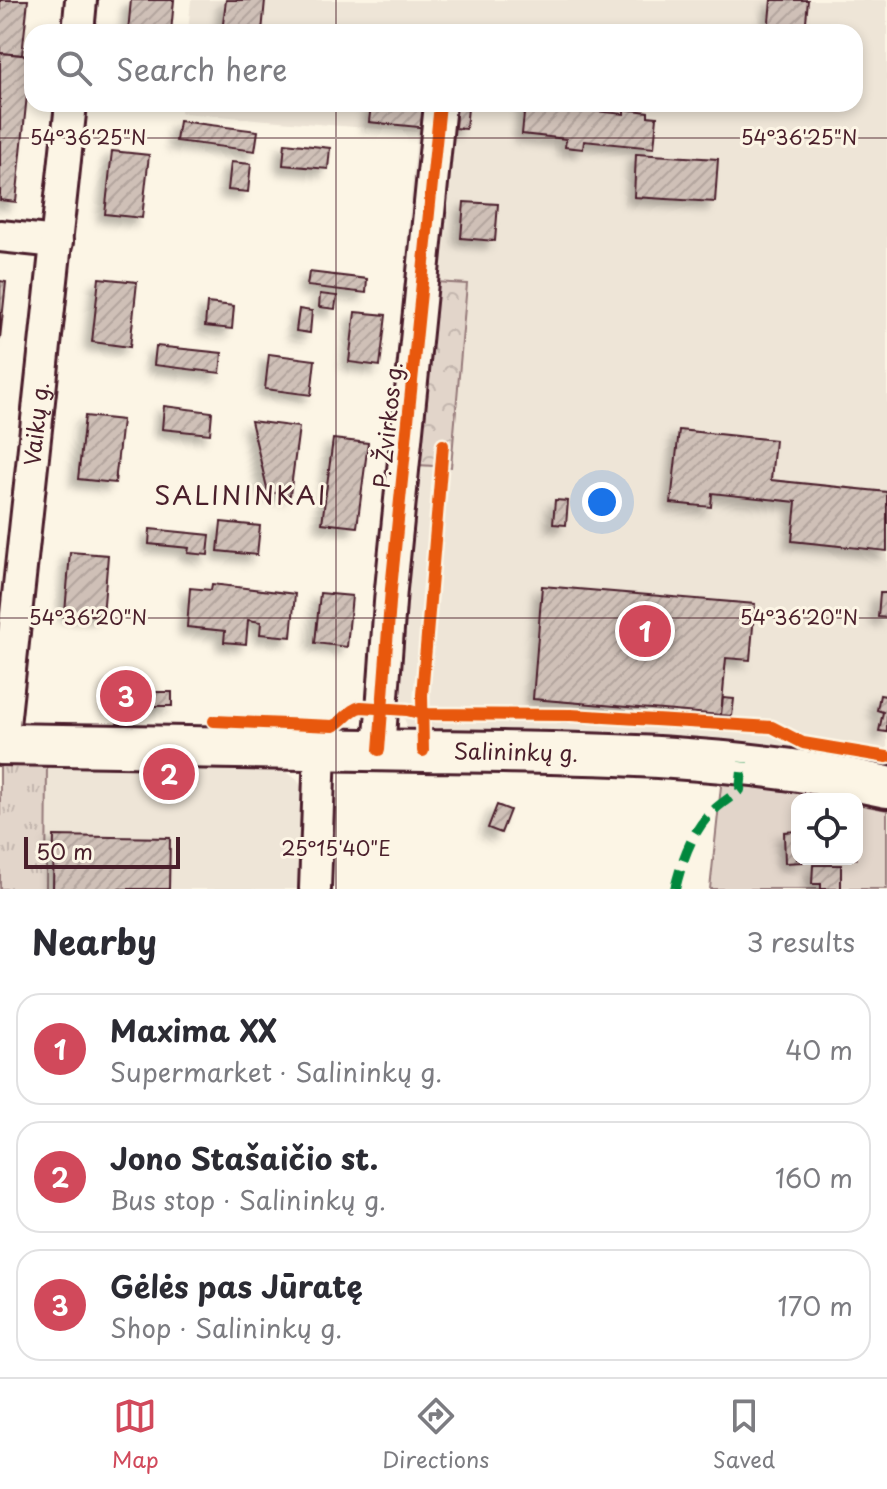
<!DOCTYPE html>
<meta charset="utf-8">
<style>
body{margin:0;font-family:"Playpen Sans",sans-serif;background:#f7f7f7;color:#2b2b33}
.controls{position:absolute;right:24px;bottom:24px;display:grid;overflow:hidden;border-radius:16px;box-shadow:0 4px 12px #0003}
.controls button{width:72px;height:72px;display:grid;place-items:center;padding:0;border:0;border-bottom:2px solid #e1e1e2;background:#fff;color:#2b2b33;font:40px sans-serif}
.scale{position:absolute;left:24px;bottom:20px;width:156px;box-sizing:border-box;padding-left:8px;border:4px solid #4a1f2b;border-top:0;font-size:22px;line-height:28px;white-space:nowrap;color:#4a1f2b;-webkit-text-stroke:6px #fcf5e5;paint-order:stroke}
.you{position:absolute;left:602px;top:502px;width:28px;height:28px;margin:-20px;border:6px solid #fff;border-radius:50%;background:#1a73e8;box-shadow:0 0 0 12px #1a73e833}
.badge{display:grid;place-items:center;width:52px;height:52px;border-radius:50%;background:#d1495b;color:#fff;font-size:26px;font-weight:700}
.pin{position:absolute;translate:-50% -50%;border:4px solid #fff;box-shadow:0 2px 8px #0006}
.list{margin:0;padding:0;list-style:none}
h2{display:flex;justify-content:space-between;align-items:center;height:104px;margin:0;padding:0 32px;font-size:34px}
h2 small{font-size:26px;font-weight:400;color:#7c7c81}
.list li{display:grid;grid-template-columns:52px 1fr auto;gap:24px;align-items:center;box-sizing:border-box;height:112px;margin:0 16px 16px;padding:0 16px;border:2px solid #e1e1e2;border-radius:24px}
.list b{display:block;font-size:30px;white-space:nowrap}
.list p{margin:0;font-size:26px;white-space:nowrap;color:#7c7c81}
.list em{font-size:26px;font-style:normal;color:#7c7c81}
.icon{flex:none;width:44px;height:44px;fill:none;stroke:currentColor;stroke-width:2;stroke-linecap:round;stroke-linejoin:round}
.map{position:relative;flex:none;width:887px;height:889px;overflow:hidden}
.search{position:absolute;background:#fff;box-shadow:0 4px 12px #0003;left:24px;right:24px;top:24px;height:88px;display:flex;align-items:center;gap:20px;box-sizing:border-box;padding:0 28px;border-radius:24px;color:#7c7c81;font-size:30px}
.sheet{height:488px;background:#fff}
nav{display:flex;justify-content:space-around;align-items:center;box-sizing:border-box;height:112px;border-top:2px solid #e1e1e2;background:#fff;font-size:22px;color:#7c7c81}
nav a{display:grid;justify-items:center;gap:4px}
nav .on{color:#d1495b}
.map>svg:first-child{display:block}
.built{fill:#eee5d7}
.grass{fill:url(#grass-tufts);stroke:#967a7a;stroke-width:2}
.forest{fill:url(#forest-crowns);stroke:#967a7a;stroke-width:2}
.garden{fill:#e2d5ca;stroke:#967a7a;stroke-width:2}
.building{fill:url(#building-hatch);stroke:#4a1f2b;stroke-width:2;filter:url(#shadow)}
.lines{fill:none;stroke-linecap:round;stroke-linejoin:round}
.minor-casing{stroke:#4a1f2b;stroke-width:36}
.major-casing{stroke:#4a1f2b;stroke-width:46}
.minor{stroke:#fcf5e5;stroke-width:30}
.major{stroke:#fcf5e5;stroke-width:40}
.quiet{stroke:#00873e;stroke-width:10;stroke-dasharray:20 10;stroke-linecap:butt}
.cycleway-casing{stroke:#fcf5e5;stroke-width:17}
.cycleway{stroke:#e8590c;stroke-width:12}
.ticks{fill:none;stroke:#4a1f2b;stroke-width:2;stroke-opacity:0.45}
.labels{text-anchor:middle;stroke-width:6;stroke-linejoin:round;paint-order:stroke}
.street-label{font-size:22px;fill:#4a1f2b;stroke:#fcf5e5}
.quarter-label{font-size:26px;letter-spacing:2px;fill:#4a1f2b;stroke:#fcf5e5}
.ticks-label{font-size:20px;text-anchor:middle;fill:#4a1f2b;stroke:#fcf5e5;stroke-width:6;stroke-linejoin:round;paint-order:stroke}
</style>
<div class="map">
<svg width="887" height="889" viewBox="0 0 887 889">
<defs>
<pattern id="grass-tufts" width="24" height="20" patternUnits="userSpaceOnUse" patternTransform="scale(2)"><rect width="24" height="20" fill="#e2d5ca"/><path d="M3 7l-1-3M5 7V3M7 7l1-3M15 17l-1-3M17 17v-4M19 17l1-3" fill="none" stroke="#c3b6ae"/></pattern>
<pattern id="forest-crowns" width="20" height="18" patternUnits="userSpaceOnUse" patternTransform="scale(2)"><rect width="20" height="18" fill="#e2d5ca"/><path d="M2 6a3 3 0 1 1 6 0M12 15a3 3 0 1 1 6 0" fill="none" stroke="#c3b6ae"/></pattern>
<pattern id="building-hatch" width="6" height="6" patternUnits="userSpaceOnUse" patternTransform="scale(2)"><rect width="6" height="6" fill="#cfc0b7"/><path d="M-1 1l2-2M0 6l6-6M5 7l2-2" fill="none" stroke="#b3a59e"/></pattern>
<filter id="shadow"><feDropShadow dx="-7" dy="7" stdDeviation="4" flood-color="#0004"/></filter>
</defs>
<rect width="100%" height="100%" fill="#fcf5e5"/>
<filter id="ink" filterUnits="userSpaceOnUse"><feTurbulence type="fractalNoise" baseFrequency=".0125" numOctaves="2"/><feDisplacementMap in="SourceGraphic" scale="16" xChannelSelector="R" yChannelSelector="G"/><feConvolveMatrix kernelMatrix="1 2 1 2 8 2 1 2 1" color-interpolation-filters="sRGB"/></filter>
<g filter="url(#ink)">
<g class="built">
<path d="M191,0H887V771L416,732L407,726L399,705L418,465L451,467L467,285L403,280L417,132L181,113V104H855V32H188Z"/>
<path d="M47,763L283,769L297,780L305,792L306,889H46Z"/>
</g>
<path class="grass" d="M0,762L47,763L46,889H0Z"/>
<path class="forest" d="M435,282L467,284L451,467L418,465Z"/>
<path class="garden" d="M722,777L833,799H797V859H857V804L887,810V889H710Z"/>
<g class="building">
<path d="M0,0H28L22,55L0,53Z"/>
<path d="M131,0H174L171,32H128Z"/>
<path d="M226,0H265L262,32H222Z"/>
<path d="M771,0H808L805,32H768Z"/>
<path d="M0,53L31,56L16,202L0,200Z"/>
<path d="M371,104H424V108H430L428,128L369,122Z"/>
<path d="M525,104L624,114V109L648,112V116L657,117L654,148L584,141L583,149L565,147L566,139L522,134Z"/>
<path d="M456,107L468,108L466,129L455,128Z"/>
<path d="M179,121L258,131L255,151L176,141Z"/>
<path d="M285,143L330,148L328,169L283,165Z"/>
<path d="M112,151L149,155L142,218L105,214Z"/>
<path d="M636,154L718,159L715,202L634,197Z"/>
<path d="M231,162L251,164L248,192L228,190Z"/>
<path d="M464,202L498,204L495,241L461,238Z"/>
<path d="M309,272L367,279L366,293L307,286Z"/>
<path d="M99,278L137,282L130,347L92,342Z"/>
<path d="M0,281L6,282L0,339Z"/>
<path d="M320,294L337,296L335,309L319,307Z"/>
<path d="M207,303L234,306L232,329L205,326Z"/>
<path d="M299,309L312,311L310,333L296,331Z"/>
<path d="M355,312L386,315L380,366L349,362Z"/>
<path d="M156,346L222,353L220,373L154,365Z"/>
<path d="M269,354L315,360L311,395L265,389Z"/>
<path d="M164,406L212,412L210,434L162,429Z"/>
<path d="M85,416L122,420L115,483L78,479Z"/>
<path d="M251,421L299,427L290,495L268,492Z"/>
<path d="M679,430L775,440L771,480L887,492V551L792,541L796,502L712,493L711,507L671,503Z"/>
<path d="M333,439L368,443L357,527L322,523Z"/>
<path d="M555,500L568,501L566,525L553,524Z"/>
<path d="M221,522L260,526L257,555L218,551Z"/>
<path d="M150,529L210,535L208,555L188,553L189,548L149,544Z"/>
<path d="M70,552L108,555L103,616L65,613Z"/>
<path d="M212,584L295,594L291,637L260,634L261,622L248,620L246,644L224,642L225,631L187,627L190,588L211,590Z"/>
<path d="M542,586L755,604L750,660L726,658L721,715L533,699Z"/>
<path d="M320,593L352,596L347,647L315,643Z"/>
<path d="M880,593H887V618L878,617Z"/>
<path d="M110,679L140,680L139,695H150V692H172V706H150V709L139,708V705L109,704Z"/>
<path d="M887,691V732L879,731L883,712L877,710L880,695L886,696Z"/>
<path d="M723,698L734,699L732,716L721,715Z"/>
<path d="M497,805L510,810L501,833L488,828Z"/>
<path d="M797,831V859H803V862L785,863L784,832Z"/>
<path d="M54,836L170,838L169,889H53Z"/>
<path d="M813,865H841V889H821V884H812Z"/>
</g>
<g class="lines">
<g class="minor-casing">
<g id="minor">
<path d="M78,32L81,0"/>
<path d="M0,236L57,242"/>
<path id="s1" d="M2,744L71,104"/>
<path d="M379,750L391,589L440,104"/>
<path d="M315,889L320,749"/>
</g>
</g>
<g class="major-casing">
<g id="major">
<path id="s2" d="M0,744C141,746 282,749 424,751C579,753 735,753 887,787"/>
</g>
</g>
<use href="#minor" class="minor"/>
<use href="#major" class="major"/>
<path class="quiet" d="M675,889C681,864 691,833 710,814C718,805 730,798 740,790L743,762"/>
<g class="cycleway-casing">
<g id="cycleway">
<path d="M214,721L333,726C344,722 349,709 361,707L407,710L423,714L571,715L772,727L803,743L887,757"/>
<path d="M379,750L391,589L440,104"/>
<path d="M423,751L422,695L443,445"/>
</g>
</g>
<use href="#cycleway" class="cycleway"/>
</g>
</g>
<path class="ticks" d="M336,0V32M336,104V889M0,138H887M0,618H887"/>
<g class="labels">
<g class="street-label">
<text dy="8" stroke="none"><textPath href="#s1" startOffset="322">Vaikų g.</textPath></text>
<text transform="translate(388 425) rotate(-84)" y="8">P. Žvirkos g.</text>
<text dy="8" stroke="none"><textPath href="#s2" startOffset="516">Salininkų g.</textPath></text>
</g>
<g class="quarter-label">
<text x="241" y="505">SALININKAI</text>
</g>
</g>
<g class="ticks-label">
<text x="88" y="145">54°36'25"N</text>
<text x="799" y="145">54°36'25"N</text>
<text x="88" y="625">54°36'20"N</text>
<text x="799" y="625">54°36'20"N</text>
<text x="336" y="856">25°15'40"E</text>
</g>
</svg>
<div class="controls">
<button><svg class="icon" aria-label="locate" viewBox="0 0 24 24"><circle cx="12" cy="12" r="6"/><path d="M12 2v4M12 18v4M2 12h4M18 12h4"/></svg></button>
</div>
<div class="scale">50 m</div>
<div class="you"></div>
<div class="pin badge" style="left:645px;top:631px">1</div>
<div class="pin badge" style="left:169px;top:774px">2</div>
<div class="pin badge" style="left:126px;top:696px">3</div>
<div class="search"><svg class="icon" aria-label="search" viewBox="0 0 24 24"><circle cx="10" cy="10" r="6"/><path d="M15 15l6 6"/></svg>Search here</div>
</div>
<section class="sheet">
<h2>Nearby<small>3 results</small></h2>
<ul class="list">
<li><span class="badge">1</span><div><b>Maxima XX</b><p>Supermarket · Salininkų g.</p></div><em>40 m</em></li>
<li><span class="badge">2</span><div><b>Jono Stašaičio st.</b><p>Bus stop · Salininkų g.</p></div><em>160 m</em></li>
<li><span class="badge">3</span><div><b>Gėlės pas Jūratę</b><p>Shop · Salininkų g.</p></div><em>170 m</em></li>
</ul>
</section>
<nav>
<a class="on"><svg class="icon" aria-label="map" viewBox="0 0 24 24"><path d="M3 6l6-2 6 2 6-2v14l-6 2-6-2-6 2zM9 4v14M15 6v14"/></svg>Map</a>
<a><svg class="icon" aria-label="directions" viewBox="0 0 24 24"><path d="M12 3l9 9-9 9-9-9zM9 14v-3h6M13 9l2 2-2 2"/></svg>Directions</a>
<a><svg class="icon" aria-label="saved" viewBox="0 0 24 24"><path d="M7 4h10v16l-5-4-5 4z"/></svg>Saved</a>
</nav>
